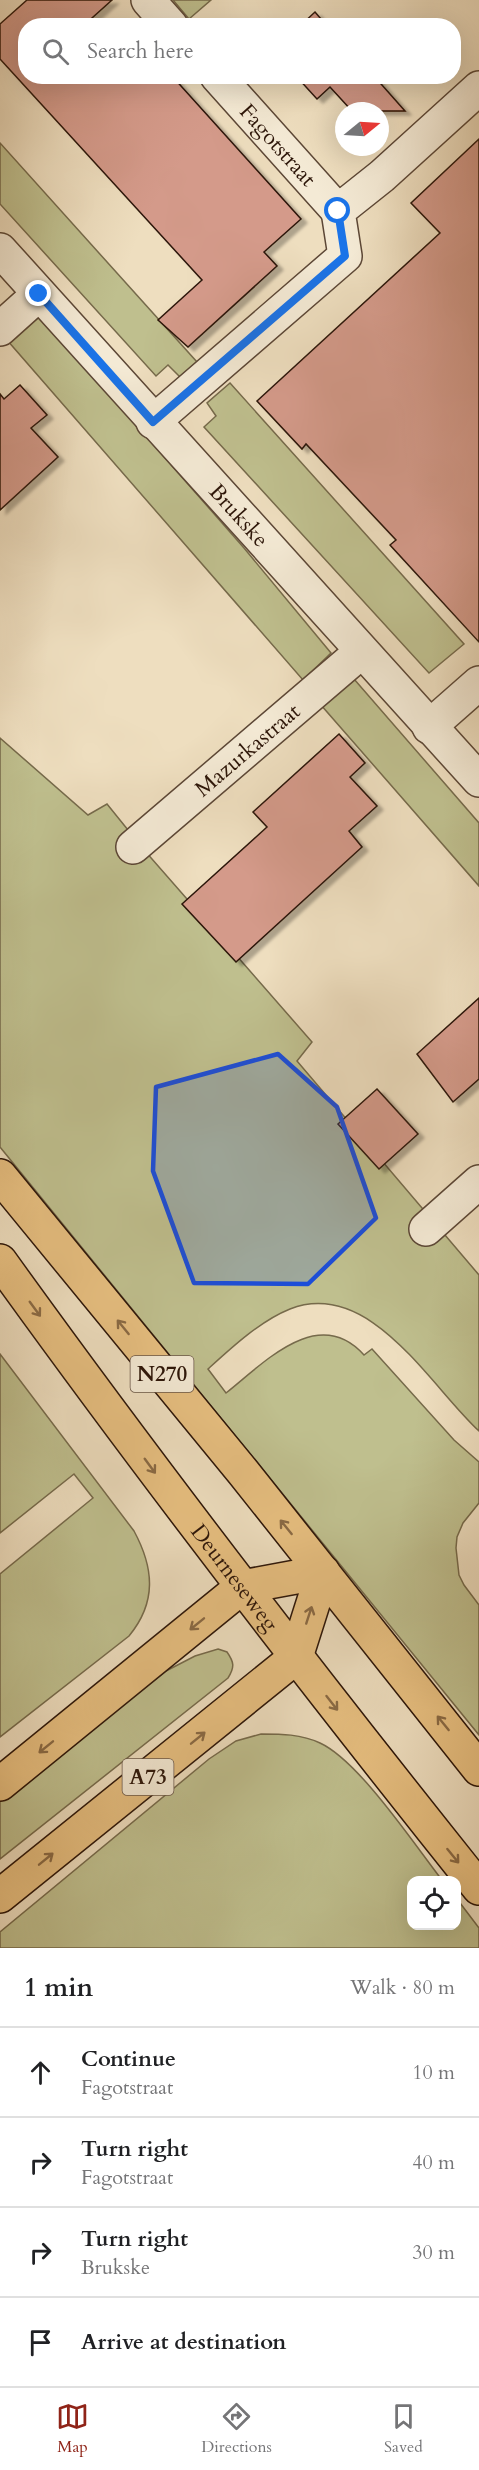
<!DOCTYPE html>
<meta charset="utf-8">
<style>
body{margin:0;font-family:Cardo,serif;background:#f6f6f6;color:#202124}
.controls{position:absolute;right:18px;bottom:18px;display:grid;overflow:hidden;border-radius:12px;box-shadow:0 6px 24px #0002}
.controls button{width:54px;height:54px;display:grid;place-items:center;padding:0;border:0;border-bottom:2px solid #e0e0e0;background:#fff;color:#202124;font:30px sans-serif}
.compass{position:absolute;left:335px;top:102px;width:54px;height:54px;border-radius:50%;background:#fff;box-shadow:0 6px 24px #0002;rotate:72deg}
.stop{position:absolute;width:18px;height:18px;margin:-14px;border:4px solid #1a73e8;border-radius:50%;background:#fff}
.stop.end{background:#1a73e8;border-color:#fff;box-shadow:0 2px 6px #0008}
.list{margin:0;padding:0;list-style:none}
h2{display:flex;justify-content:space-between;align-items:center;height:78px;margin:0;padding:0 24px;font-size:26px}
h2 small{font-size:20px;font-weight:400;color:#757577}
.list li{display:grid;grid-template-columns:39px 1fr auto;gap:18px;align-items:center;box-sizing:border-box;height:90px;padding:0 24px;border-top:2px solid #e0e0e0}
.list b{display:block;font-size:22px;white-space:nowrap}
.list p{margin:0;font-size:20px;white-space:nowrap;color:#757577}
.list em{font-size:20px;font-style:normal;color:#757577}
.icon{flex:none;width:33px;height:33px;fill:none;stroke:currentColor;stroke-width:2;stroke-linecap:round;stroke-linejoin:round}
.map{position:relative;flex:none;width:479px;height:1948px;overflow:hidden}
.search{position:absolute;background:#fff;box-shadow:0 6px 24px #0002;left:18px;right:18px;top:18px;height:66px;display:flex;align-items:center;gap:15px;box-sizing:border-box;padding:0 21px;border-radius:24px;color:#757577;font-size:22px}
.sheet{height:438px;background:#fff}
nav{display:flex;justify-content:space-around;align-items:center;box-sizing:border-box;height:84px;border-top:2px solid #e0e0e0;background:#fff;font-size:16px;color:#757577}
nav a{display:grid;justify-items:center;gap:3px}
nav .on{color:#8f2418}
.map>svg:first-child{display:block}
.green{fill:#bfbf8e;stroke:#766a4b;stroke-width:1.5}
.building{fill:#d49a8a;stroke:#2c1508;stroke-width:1.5;filter:url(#shadow)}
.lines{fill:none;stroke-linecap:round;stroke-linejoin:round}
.street-casing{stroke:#5c4736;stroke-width:36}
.primary-casing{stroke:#2c1508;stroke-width:36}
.highway-casing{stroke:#2c1508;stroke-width:36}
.street{stroke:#f4ead5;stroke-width:33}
.primary{stroke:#e7bf80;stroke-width:33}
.highway{stroke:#e7bf80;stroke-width:33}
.oneway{stroke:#8a6a44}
.route{stroke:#1a73e8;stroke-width:8}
.marked{fill:#1d4ed8;fill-opacity:0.2;stroke:#1d4ed8;stroke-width:4.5;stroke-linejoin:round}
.labels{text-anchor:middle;stroke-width:6;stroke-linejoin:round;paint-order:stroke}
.shield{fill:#f4ead5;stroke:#685546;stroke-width:1.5}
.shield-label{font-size:21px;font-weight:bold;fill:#2c1508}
.street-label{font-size:22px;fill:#2c1508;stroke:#f4ead5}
</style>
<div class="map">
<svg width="479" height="1948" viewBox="0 0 479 1948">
<defs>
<filter id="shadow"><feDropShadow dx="6" dy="4" stdDeviation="1.5" flood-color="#0004"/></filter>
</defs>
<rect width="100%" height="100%" fill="#eedebf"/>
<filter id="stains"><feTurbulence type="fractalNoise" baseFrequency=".00333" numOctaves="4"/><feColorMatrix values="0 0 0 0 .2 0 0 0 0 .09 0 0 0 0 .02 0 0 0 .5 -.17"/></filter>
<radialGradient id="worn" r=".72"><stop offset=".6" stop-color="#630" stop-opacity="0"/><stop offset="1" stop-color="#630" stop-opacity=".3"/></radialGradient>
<g class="green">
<path d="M173,0H211L189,19Z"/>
<path d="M0,143L197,362L180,377L168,365L156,376L0,204Z"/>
<path d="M38,313L244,548L331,653L303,680L7,340Z"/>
<path d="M230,383L464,644L429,673L204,427L216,416L207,403Z"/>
<path d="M354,679L479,823V886L321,705Z"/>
<path d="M0,738L88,815L107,804L145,851L312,1042L297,1061L479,1275V1431C430,1386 370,1278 290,1309C260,1321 231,1348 208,1369L226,1393C264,1363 318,1304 364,1355L372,1349L454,1440L479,1462V1503L463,1523L457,1537L456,1548L459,1575L464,1585L479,1605V1735L0,1147Z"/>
<path d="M0,1354L134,1531C154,1568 157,1602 129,1636L0,1737V1574L93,1498L74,1474L0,1533Z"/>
<path d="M218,1649L227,1652C234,1662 235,1667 228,1678L0,1859V1802L166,1671L195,1656Z"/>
<path d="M261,1734C281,1734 301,1734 320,1743C359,1761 414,1844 442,1880H412V1926H456L457,1899L479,1928V1948H0V1932L209,1759L236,1741Z"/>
</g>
<g class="building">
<path d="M27,0H112L83,26H26V76H172L301,219L264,252L277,266L188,347L158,320L202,280L0,59V24Z"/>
<path d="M315,12L327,26H300Z"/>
<path d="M296,76H374L405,111H352L330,87L317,99Z"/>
<path d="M479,139V642L390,545L396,540L306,444L302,449L257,401L440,233L411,203Z"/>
<path d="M20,385L47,415L31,428L58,457L0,510V394L4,399Z"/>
<path d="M339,734L365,763L350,777L377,806L349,831L362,847L236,962L182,904L267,827L253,812Z"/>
<path d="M479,998V1079L453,1102L417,1054Z"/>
<path d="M377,1089L418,1134L379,1169L338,1124Z"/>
</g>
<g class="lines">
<g class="street-casing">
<g id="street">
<path d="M148,0L171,26"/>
<path id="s1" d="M217,76L338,211"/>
<path id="s2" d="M0,250L479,780"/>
<path d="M0,329L39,294"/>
<path d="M153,422L345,256L338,211L382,176L479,88"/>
<path d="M429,727L479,683"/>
<path id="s3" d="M133,847L361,652"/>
<path d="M426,1229L479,1182"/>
</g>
</g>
<g class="primary-casing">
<g id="primary">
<path d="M0,1176L243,1472L479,1769"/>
<path id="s4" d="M0,1261C154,1475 315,1683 479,1888"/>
</g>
</g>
<g class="highway-casing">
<path id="highway" d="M0,1784L242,1587L323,1572L296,1657L0,1896"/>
</g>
<use href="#street" class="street"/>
<use href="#primary" class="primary"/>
<use href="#highway" class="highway"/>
</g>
<defs><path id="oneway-shaft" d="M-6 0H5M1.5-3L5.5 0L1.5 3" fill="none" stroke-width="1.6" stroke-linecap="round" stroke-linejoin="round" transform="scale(1.5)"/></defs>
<g class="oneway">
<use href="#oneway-shaft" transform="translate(35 1309) rotate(54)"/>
<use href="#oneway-shaft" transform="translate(123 1327) rotate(-129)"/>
<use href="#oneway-shaft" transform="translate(150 1466) rotate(54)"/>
<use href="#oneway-shaft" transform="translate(286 1527) rotate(-129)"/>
<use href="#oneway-shaft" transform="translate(309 1615) rotate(-72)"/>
<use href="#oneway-shaft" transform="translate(197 1624) rotate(141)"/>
<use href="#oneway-shaft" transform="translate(332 1703) rotate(52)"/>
<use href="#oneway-shaft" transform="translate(443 1723) rotate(-129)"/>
<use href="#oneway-shaft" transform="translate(198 1738) rotate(-39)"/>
<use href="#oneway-shaft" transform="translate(46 1747) rotate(141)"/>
<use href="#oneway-shaft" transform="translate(453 1856) rotate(51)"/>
<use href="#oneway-shaft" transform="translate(46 1859) rotate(-39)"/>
</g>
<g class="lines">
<path class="route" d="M39,294L153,422L345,256L338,211"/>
</g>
<path class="marked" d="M278,1054L337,1107L376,1218L308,1284L194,1283L153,1171L156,1087Z"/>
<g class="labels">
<g class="shield">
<rect x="130.5" y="1356" width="63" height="36" rx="4.5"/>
<rect x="122.5" y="1759" width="51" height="36" rx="4.5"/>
</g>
<g class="shield-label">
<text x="162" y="1381">N270</text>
<text x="148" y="1784">A73</text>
</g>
<g class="street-label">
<text dy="8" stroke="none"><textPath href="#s1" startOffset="92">Fagotstraat</textPath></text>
<text dy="8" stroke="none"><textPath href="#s2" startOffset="357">Brukske</textPath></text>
<text dy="8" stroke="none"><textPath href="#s3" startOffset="150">Mazurkastraat</textPath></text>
<text dy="8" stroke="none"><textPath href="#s4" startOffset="394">Deurneseweg</textPath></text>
</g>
</g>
<rect width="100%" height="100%" filter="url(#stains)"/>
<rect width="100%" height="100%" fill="url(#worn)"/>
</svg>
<div class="controls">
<button><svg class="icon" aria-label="locate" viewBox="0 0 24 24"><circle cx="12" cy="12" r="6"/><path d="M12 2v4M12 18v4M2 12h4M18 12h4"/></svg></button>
</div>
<svg class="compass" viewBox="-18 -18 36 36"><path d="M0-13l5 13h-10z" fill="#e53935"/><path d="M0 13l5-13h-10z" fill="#757577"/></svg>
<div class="stop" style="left:338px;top:211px"></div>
<div class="stop end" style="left:39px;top:294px"></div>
<div class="search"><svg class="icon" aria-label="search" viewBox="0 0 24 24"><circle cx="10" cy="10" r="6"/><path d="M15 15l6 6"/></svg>Search here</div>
</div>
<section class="sheet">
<h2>1 min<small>Walk · 80 m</small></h2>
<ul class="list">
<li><svg class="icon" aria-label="ahead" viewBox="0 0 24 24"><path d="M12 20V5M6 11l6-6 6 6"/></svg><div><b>Continue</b><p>Fagotstraat</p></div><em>10 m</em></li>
<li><svg class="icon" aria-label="right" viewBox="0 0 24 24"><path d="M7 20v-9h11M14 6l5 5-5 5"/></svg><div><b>Turn right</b><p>Fagotstraat</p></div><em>40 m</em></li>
<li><svg class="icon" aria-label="right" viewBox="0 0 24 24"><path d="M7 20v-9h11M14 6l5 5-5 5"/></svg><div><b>Turn right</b><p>Brukske</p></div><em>30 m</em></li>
<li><svg class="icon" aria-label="arrive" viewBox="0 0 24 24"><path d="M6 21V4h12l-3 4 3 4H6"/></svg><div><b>Arrive at destination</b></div></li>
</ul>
</section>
<nav>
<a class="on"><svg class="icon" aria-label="map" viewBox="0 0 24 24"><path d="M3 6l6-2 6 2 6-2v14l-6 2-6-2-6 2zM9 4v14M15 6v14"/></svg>Map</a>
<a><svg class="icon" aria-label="directions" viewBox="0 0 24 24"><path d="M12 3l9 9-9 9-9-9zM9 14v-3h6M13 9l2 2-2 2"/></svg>Directions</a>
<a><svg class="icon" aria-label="saved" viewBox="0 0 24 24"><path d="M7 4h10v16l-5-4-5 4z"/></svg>Saved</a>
</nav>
